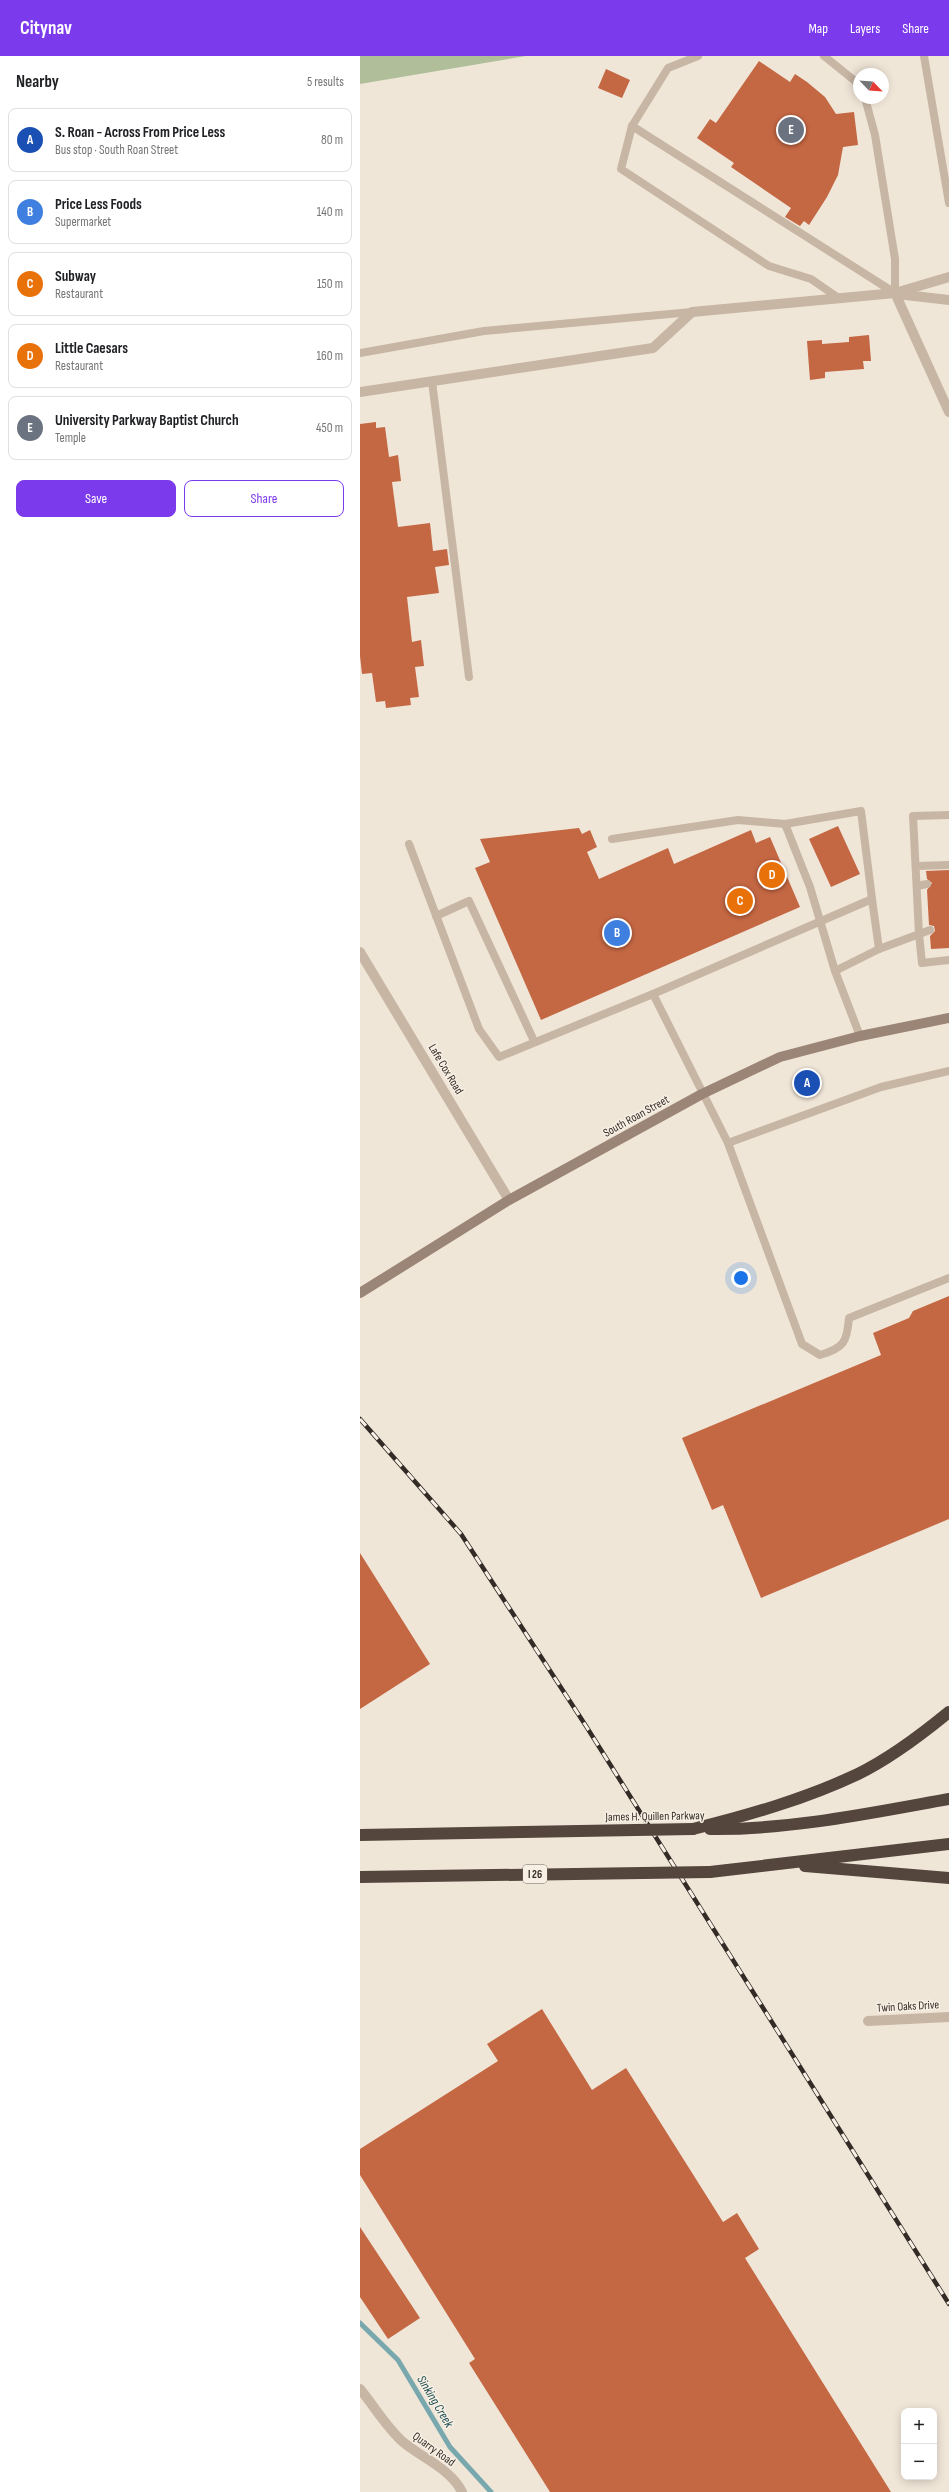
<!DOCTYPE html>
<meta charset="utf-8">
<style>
body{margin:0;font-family:"Sofia Sans Condensed",sans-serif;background:#f2f2f2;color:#202124}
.controls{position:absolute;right:12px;bottom:12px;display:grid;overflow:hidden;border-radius:8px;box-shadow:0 2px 10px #0003}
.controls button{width:36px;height:36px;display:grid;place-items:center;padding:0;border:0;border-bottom:1px solid #e0e0e0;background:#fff;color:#202124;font:20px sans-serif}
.compass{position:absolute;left:493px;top:12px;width:36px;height:36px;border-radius:50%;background:#fff;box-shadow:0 2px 10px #0003;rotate:115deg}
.you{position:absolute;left:381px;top:1222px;width:14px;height:14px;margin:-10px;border:3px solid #fff;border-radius:50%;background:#1a73e8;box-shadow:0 0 0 6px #1a73e833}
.badge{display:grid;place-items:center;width:26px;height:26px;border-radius:50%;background:#7c3aed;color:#fff;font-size:13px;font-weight:700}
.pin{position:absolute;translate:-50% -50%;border:2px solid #fff;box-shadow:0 1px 4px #0006}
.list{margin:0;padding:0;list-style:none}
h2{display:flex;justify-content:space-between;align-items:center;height:52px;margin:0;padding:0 16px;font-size:17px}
h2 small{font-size:13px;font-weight:400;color:#757577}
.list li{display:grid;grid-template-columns:26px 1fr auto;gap:12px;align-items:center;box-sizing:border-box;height:64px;margin:0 8px 8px;padding:0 8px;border:1px solid #e0e0e0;border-radius:8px}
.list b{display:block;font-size:15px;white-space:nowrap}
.list p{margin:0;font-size:13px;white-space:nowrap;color:#757577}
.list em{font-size:13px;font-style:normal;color:#757577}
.actions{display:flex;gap:8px;padding:12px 16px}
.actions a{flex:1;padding:9px 0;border:1px solid #7c3aed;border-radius:8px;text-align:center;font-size:14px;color:#7c3aed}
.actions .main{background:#7c3aed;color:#fff}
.map{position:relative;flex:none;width:589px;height:2436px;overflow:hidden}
header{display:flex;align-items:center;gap:24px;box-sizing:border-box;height:56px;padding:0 20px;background:#7c3aed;color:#fff}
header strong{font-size:19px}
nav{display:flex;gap:22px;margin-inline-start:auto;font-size:14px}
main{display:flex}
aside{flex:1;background:#fff}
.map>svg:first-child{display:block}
.green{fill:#b0bf99}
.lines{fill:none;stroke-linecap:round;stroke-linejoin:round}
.stream{stroke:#78a8ad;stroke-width:5}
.building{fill:#c46743}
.lane{stroke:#c8b6a4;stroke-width:8}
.street{stroke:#c8b6a4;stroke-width:10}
.secondary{stroke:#9b8576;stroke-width:10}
.highway{stroke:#54453d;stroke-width:12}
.rail-casing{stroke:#332b26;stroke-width:4.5}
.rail{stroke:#f8f0e4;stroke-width:3;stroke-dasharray:9;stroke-linecap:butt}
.highway-bridge{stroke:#54453d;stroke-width:12}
.labels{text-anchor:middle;stroke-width:3;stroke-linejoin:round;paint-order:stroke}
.shield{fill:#f8f0e4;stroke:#6e665f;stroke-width:1}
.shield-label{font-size:11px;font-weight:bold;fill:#332b26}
.street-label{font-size:12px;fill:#332b26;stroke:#f8f0e4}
.water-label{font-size:13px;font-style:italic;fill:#1c4e54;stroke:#f8f0e4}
</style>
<header>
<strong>Citynav</strong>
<nav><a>Map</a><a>Layers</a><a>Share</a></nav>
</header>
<main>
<aside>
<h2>Nearby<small>5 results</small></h2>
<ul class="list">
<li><span class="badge" style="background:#1a4fb4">A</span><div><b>S. Roan - Across From Price Less</b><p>Bus stop · South Roan Street</p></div><em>80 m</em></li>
<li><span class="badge" style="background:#3f7fe0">B</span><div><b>Price Less Foods</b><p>Supermarket</p></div><em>140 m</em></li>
<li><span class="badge" style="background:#e8710a">C</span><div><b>Subway</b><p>Restaurant</p></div><em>150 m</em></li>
<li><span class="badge" style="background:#e8710a">D</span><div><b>Little Caesars</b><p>Restaurant</p></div><em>160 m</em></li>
<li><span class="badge" style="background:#6b7280">E</span><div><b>University Parkway Baptist Church</b><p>Temple</p></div><em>450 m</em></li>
</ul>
<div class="actions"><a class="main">Save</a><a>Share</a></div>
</aside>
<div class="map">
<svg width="589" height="2436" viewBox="0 0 589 2436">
<rect width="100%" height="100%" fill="#f0e6d8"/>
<path class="green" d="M0,0H166L0,28Z"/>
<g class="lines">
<path class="stream" d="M0,2267L38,2304L90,2391L131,2436"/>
</g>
<g class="building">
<path d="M399,5L430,26L435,18L447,26L465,41L476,58L494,56L498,89L483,91L478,119L467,141L449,169L444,165L440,170L425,161L431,152L371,111L374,107L337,82L350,63L356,67Z"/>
<path d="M246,13L270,24L262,42L238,32Z"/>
<path d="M509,279L511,305H503L504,313L465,316V322L450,324L447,285L462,284V288L489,286V281Z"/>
<path d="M16,366V372L25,371L29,401L38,399L41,425L32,426L38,471L70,467L73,495L87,493L89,509L75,511L79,537L47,541L52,586L61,584L64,610L55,611L59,641L50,642L51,649L26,652L25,645L16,646L12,617L2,618L0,600V368Z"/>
<path d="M478,770L500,818L471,831L449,783Z"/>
<path d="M219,772L222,778L230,774L237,791L227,796L239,823L308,792L314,808L391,774L396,787L410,781L440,851L181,964L115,812L130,806L120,783Z"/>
<path d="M589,814V892L571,893L570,880L575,875L574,870L569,869L567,834L572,827L567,823L566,815Z"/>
<path d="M589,1240V1463L401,1542L363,1449L352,1454L322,1382L521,1299L513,1277L549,1262L553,1255Z"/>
<path d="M0,1497L70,1608L0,1653Z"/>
<path d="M182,1953L232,2034L266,2012L363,2166L377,2157L399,2193L385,2202L531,2436H190L109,2307L115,2303L0,2119V2093L138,2005L127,1988Z"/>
<path d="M0,2171L60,2262L28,2283L0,2241Z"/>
</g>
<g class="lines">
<g class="lane">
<path d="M338,0L308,12L272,70L261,113L409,210L451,223L480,243"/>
<path d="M464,0L495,25L499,32"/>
<path d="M564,0L589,147"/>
<path d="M505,42L515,79L535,203V237"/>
<path d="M272,70L535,237"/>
<path d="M0,297L124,275L332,256"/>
<path d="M72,325L109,621"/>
<path d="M589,759L553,760L559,878L562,907L589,904"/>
<path d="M425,768L450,831L475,915L500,980"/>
<path d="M252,783L378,764L425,768L501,755L512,843"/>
<path d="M49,788L119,973L139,1001L293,938L512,843L519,893"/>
<path d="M556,810L589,809"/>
<path d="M557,830L567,828"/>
<path d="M76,860L109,845L174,985"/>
<path d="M475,915L519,893L570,874"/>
<path d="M293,938L368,1087L442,1288L460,1299C484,1292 487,1286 489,1262L589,1222"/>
<path d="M368,1087L521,1031L589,1015"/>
</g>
<g class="street">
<path d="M535,237L589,356"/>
<path d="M537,238L589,244"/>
<path d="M0,336L293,292L332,256L535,237L589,221"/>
<path d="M0,896L149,1144"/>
<path d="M508,1965L589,1961"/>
<path d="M0,2333C14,2350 27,2372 43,2386C62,2402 91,2413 102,2436"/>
</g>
<path class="secondary" d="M0,1237L149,1144L342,1038L420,1001L500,980L589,962"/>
<g class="highway">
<path d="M333,1773C389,1759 445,1743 498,1718C531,1702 561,1679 589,1656"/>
<path d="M350,1773C430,1774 511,1757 589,1743"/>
<path d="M445,1810L589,1822"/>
<path d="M350,1816L589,1788"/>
</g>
<g class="rail-casing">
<path id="rail" d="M0,1363L101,1478L226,1670L589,2248"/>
</g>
<use href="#rail" class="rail"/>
<g class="highway-bridge">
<path d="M0,1779L333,1773"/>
<path d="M0,1821L350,1816"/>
</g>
</g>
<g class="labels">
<rect class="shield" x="163" y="1809" width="24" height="18" rx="3"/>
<g class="shield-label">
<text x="175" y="1822">I 26</text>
</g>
<g class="street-label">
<text transform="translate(86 1013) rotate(59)" y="4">Lafe Cox Road</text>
<text transform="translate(276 1060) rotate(-29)" y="4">South Roan Street</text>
<text transform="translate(295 1760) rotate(-1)" y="4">James H. Quillen Parkway</text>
<text transform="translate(548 1950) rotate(-3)" y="4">Twin Oaks Drive</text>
<text transform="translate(74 2393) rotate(36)" y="4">Quarry Road</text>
</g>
<g class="water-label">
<text transform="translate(76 2345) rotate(59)" y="5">Sinking Creek</text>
</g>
</g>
</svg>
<div class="controls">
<button>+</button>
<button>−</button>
</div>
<svg class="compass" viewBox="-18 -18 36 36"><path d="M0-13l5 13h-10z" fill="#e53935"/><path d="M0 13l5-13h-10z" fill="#757577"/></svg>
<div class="you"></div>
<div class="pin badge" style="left:447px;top:1027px;background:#1a4fb4">A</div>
<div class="pin badge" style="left:257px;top:877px;background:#3f7fe0">B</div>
<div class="pin badge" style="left:380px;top:845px;background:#e8710a">C</div>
<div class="pin badge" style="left:412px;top:819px;background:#e8710a">D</div>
<div class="pin badge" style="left:431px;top:74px;background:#6b7280">E</div>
</div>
</main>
